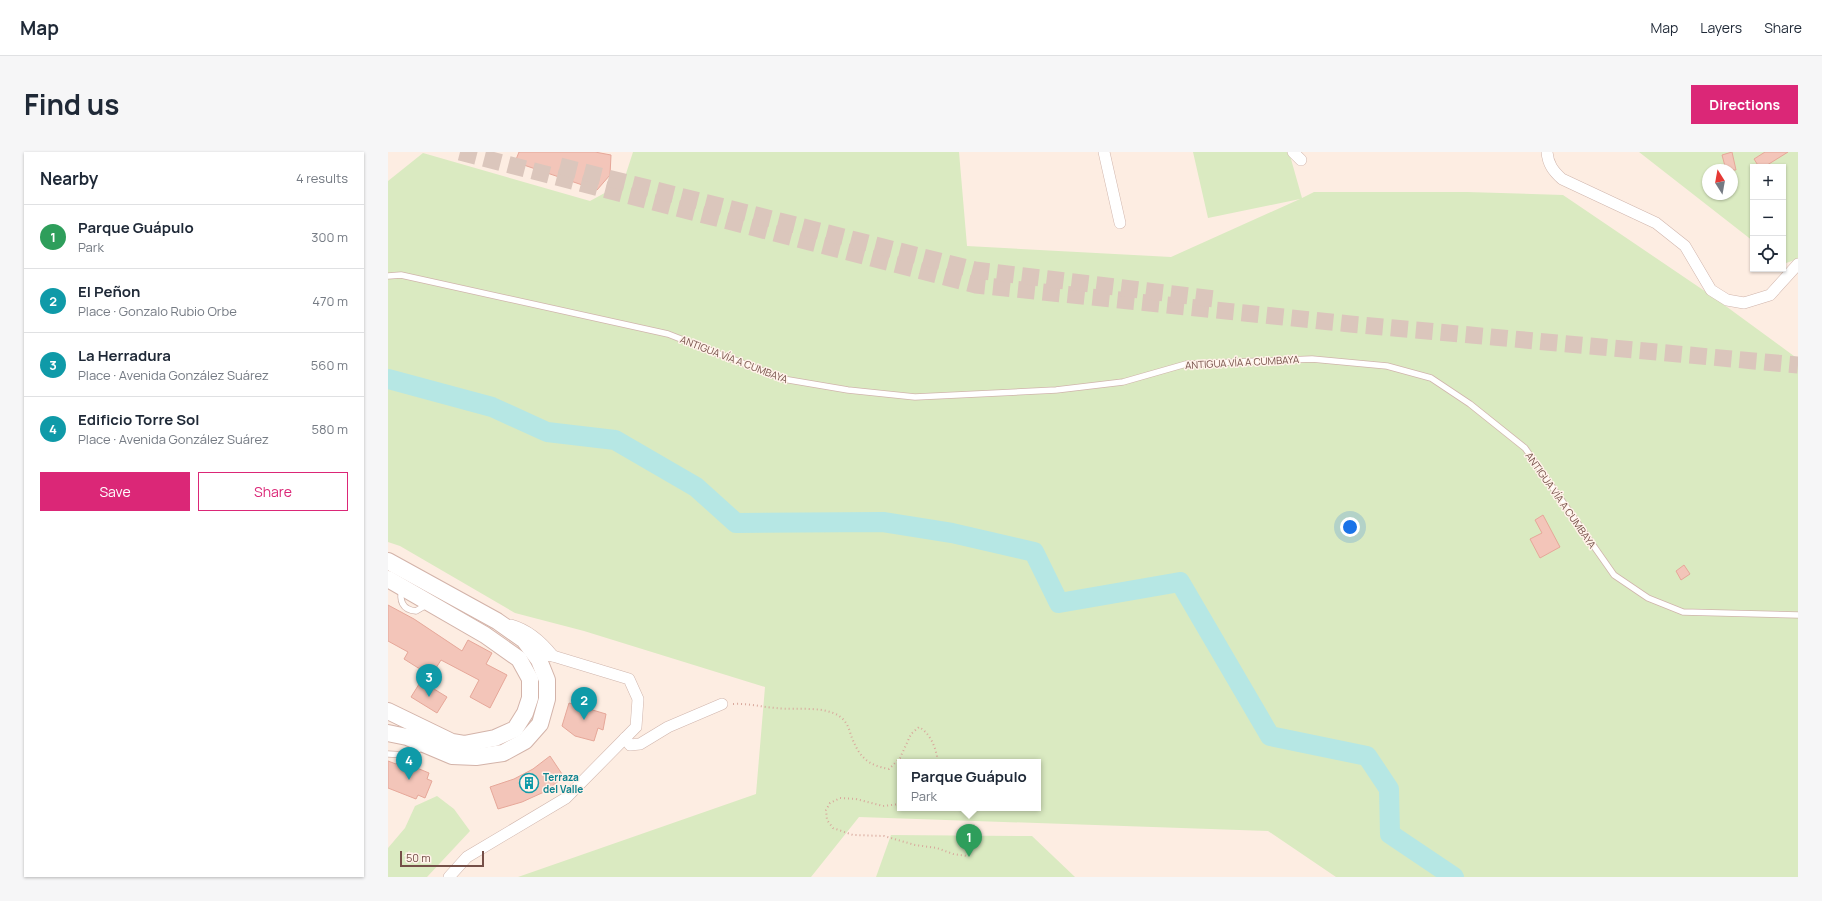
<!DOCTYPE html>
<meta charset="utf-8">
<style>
body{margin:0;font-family:Manrope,sans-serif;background:#f6f6f7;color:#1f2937}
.controls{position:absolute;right:12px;top:12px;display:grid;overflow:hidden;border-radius:0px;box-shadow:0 1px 3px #0004}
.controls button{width:36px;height:36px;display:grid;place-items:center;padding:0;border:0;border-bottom:1px solid #e0e1e3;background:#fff;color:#1f2937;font:20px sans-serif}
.compass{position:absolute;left:1314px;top:12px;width:36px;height:36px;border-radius:50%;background:#fff;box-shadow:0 1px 3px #0004;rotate:349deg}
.scale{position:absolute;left:12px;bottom:10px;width:84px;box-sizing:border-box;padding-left:4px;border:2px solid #754f48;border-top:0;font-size:11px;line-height:14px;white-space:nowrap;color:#754f48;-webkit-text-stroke:3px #fff2e9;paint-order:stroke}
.you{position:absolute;left:962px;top:375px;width:14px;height:14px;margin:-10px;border:3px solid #fff;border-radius:50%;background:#1a73e8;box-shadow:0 0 0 6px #1a73e833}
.badge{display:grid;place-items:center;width:26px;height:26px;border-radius:50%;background:#db2777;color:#fff;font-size:13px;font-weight:700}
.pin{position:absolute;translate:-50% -33px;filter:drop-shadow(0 1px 2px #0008)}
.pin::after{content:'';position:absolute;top:21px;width:14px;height:12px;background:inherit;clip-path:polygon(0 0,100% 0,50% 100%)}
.popup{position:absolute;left:509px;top:607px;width:144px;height:52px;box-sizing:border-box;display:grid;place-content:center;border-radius:0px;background:#fff;filter:drop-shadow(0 1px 3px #0005);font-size:13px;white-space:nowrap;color:#747a83}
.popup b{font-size:15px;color:#1f2937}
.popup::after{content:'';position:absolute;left:50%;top:100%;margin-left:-8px;border:8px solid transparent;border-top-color:#fff}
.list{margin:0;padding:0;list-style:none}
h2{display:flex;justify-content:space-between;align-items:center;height:52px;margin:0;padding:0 16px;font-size:17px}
h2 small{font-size:13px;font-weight:400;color:#747a83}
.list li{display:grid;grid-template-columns:26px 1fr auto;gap:12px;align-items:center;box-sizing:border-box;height:64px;padding:0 16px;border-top:1px solid #e0e1e3}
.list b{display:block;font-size:15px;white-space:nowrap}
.list p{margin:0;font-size:13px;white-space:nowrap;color:#747a83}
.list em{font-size:13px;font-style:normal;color:#747a83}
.actions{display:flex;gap:8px;padding:12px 16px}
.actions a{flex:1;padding:9px 0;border:1px solid #db2777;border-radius:0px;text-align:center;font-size:14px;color:#db2777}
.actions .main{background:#db2777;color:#fff}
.icon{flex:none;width:22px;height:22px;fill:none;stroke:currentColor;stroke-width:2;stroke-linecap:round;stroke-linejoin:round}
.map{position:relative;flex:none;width:1410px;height:725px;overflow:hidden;border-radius:0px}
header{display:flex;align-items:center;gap:24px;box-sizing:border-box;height:56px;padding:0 20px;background:#fff;border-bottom:1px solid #e0e1e3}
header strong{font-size:19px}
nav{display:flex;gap:22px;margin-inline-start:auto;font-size:14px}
.intro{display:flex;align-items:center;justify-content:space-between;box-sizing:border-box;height:96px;padding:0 24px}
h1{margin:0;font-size:28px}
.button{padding:10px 18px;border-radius:0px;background:#db2777;color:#fff;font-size:14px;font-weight:700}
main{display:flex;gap:24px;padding:0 24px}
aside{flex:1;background:#fff;border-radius:0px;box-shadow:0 1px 3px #0004}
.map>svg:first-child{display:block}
.green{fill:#daeac1;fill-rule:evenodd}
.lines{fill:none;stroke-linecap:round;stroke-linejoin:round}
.river{stroke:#b6e7e4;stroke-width:20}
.building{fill:#f3c5b9;stroke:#e6a799}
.primary-tunnel{stroke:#dbc6bc;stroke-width:17;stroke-dasharray:17 8;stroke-linecap:butt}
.service-casing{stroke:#d0b5ac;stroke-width:7}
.minor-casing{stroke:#d0b5ac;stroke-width:12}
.secondary-casing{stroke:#d3b3a9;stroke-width:18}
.path{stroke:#d8a89c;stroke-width:2;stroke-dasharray:1 3;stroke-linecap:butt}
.service{stroke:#fff;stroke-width:5.5}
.minor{stroke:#fff;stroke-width:11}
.secondary{stroke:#fff;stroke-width:16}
.labels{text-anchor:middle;stroke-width:3;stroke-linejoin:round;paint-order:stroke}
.street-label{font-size:10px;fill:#754f48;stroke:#fff2e9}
.culture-label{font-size:10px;font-weight:bold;fill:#0d838f;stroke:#fff2e9;text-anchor:start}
</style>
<header>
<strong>Map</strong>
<nav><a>Map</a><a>Layers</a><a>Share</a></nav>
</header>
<div class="intro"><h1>Find us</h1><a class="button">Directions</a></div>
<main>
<aside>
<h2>Nearby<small>4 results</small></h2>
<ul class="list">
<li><span class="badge" style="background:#2e9e5b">1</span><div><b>Parque Guápulo</b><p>Park</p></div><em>300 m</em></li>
<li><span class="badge" style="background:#0f9aa8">2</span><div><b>El Peñon</b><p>Place · Gonzalo Rubio Orbe</p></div><em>470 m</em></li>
<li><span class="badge" style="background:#0f9aa8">3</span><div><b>La Herradura</b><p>Place · Avenida González Suárez</p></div><em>560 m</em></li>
<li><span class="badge" style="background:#0f9aa8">4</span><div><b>Edificio Torre Sol</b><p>Place · Avenida González Suárez</p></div><em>580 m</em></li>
</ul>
<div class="actions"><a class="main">Save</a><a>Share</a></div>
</aside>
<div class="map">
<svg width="1410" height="725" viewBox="0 0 1410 725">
<rect width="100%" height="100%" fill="#fdede2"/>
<g class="green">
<path d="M245,0H571L579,94L783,105L912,47L820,66L805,0H901L914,46L926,40H1079L1175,43L1324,144L1410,207V725H948L880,679L471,665L423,725H130L368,642L377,535L196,479L127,461L12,394L0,390V29L35,1L202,49L235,31ZM512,610H650V656H512Z"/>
<path d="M1251,0H1410V107L1395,112V15H1365V89ZM1320,18H1344V42H1320Z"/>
<path d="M49,644L66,657L82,679L39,725H0V696L17,676L27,654Z"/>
<path d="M503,683L644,684L687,725H488Z"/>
</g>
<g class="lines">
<path class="river" d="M0,227L104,255L159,280L227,288L308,335L348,371L495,370L564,381L646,400L671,451L792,430L882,584L979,604L1001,637L1002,682L1066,725"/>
</g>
<g class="building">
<path d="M131,0H207L223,3L222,23L209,38L127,10Z"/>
<path d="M1344,0L1348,18H1338L1334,3Z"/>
<path d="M1377,0H1400L1376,15H1371L1366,7Z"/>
<path d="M1155,363L1172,395L1152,406L1142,387L1154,381L1147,368Z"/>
<path d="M1296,413L1302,422L1293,428L1288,419Z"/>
<path d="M0,453L26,467L74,499L80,488L104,501L98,512L119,523L102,556L82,545L91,528L53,508L43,524L16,507L20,500L0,489Z"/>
<path d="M33,529L59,545L49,561L23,545Z"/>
<path d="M181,551L218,562L215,578L210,576L206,589L187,584L174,574Z"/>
<path d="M162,604L176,625L156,640L134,650L110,657L102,635L126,627L145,617Z"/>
<path d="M0,609L8,612L12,609L41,621L39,627L44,629L37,646L30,643L28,647L0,636Z"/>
</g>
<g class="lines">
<g class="primary-tunnel">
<path d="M72,0L588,133L962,172L1410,213"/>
<path d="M172,14L587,118L827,147"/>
</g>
<g class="service-casing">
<g id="service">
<path d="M0,124L13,123L280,182L395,227L460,238L527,245L668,238L735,230L798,212L924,207L999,214L1043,226L1082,252L1137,296L1226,423L1260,446L1295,460L1410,463"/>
<path d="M14,436C11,448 14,458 28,459L40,452"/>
<path d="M0,602L18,603L36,595"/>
</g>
</g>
<g class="minor-casing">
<g id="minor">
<path d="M716,0L732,71"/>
<path d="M905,0L913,8"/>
<path d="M1159,0C1160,12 1165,19 1174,27L1268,71L1297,94L1323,138L1339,148L1356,151L1382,143L1410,112"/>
<path d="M123,473C141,478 154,490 165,504"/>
<path d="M237,586L242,593L252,592L280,575L334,552"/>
<path d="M61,725L79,705L178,646L248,575L250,547L241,527L165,504C159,503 154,502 151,508"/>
</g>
</g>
<g class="secondary-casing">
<g id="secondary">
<path d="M0,409L109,469L136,488L151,508L159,528V547L152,572L137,589L115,601L88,605L64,604L19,585L0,581"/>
<path d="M0,427L97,483L131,507L142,527V546L137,561L127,577L107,586L76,592L64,590L0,559"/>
</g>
</g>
<g class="path">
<path d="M345,552C360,551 373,555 388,556C408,559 445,551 458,571C461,575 462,581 464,586C472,606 480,613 501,617L512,606L523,582L531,575C543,582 548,596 550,610"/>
<path d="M512,652L495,654L468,647L452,646L442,651L438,658L439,668L445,676L465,683L496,684L527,693L549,696L565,702L579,704C588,697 586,683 586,672"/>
</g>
<use href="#service" class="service"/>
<use href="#minor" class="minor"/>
<use href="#secondary" class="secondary"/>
</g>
<defs>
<g id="building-ring" transform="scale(1)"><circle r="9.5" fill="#fff2e9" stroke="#0f9aa8" stroke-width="1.5"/><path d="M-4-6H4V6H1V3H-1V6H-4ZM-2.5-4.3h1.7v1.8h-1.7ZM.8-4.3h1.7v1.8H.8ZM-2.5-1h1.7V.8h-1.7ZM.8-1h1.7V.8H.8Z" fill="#0f9aa8"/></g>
</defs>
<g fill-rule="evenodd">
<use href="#building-ring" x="141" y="631"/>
</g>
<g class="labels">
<g class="street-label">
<text transform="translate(346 207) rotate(21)" y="4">ANTIGUA VÍA A CUMBAYA</text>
<text transform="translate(854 210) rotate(-3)" y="4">ANTIGUA VÍA A CUMBAYA</text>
<text transform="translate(1173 348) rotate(55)" y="4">ANTIGUA VÍA A CUMBAYA</text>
</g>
<g class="culture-label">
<text x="155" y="629">Terraza<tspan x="155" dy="12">del Valle</tspan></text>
</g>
</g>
</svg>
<div class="controls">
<button>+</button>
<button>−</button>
<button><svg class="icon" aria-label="locate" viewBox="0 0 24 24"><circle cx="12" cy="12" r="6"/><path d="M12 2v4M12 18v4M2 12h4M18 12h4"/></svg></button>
</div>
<svg class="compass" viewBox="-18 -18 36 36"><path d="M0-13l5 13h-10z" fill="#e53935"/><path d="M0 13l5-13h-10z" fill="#747a83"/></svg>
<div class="scale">50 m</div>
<div class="you"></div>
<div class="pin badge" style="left:581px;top:705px;background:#2e9e5b">1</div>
<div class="popup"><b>Parque Guápulo</b>Park</div>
<div class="pin badge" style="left:196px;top:568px;background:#0f9aa8">2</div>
<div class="pin badge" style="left:41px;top:545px;background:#0f9aa8">3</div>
<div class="pin badge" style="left:21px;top:628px;background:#0f9aa8">4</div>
</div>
</main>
